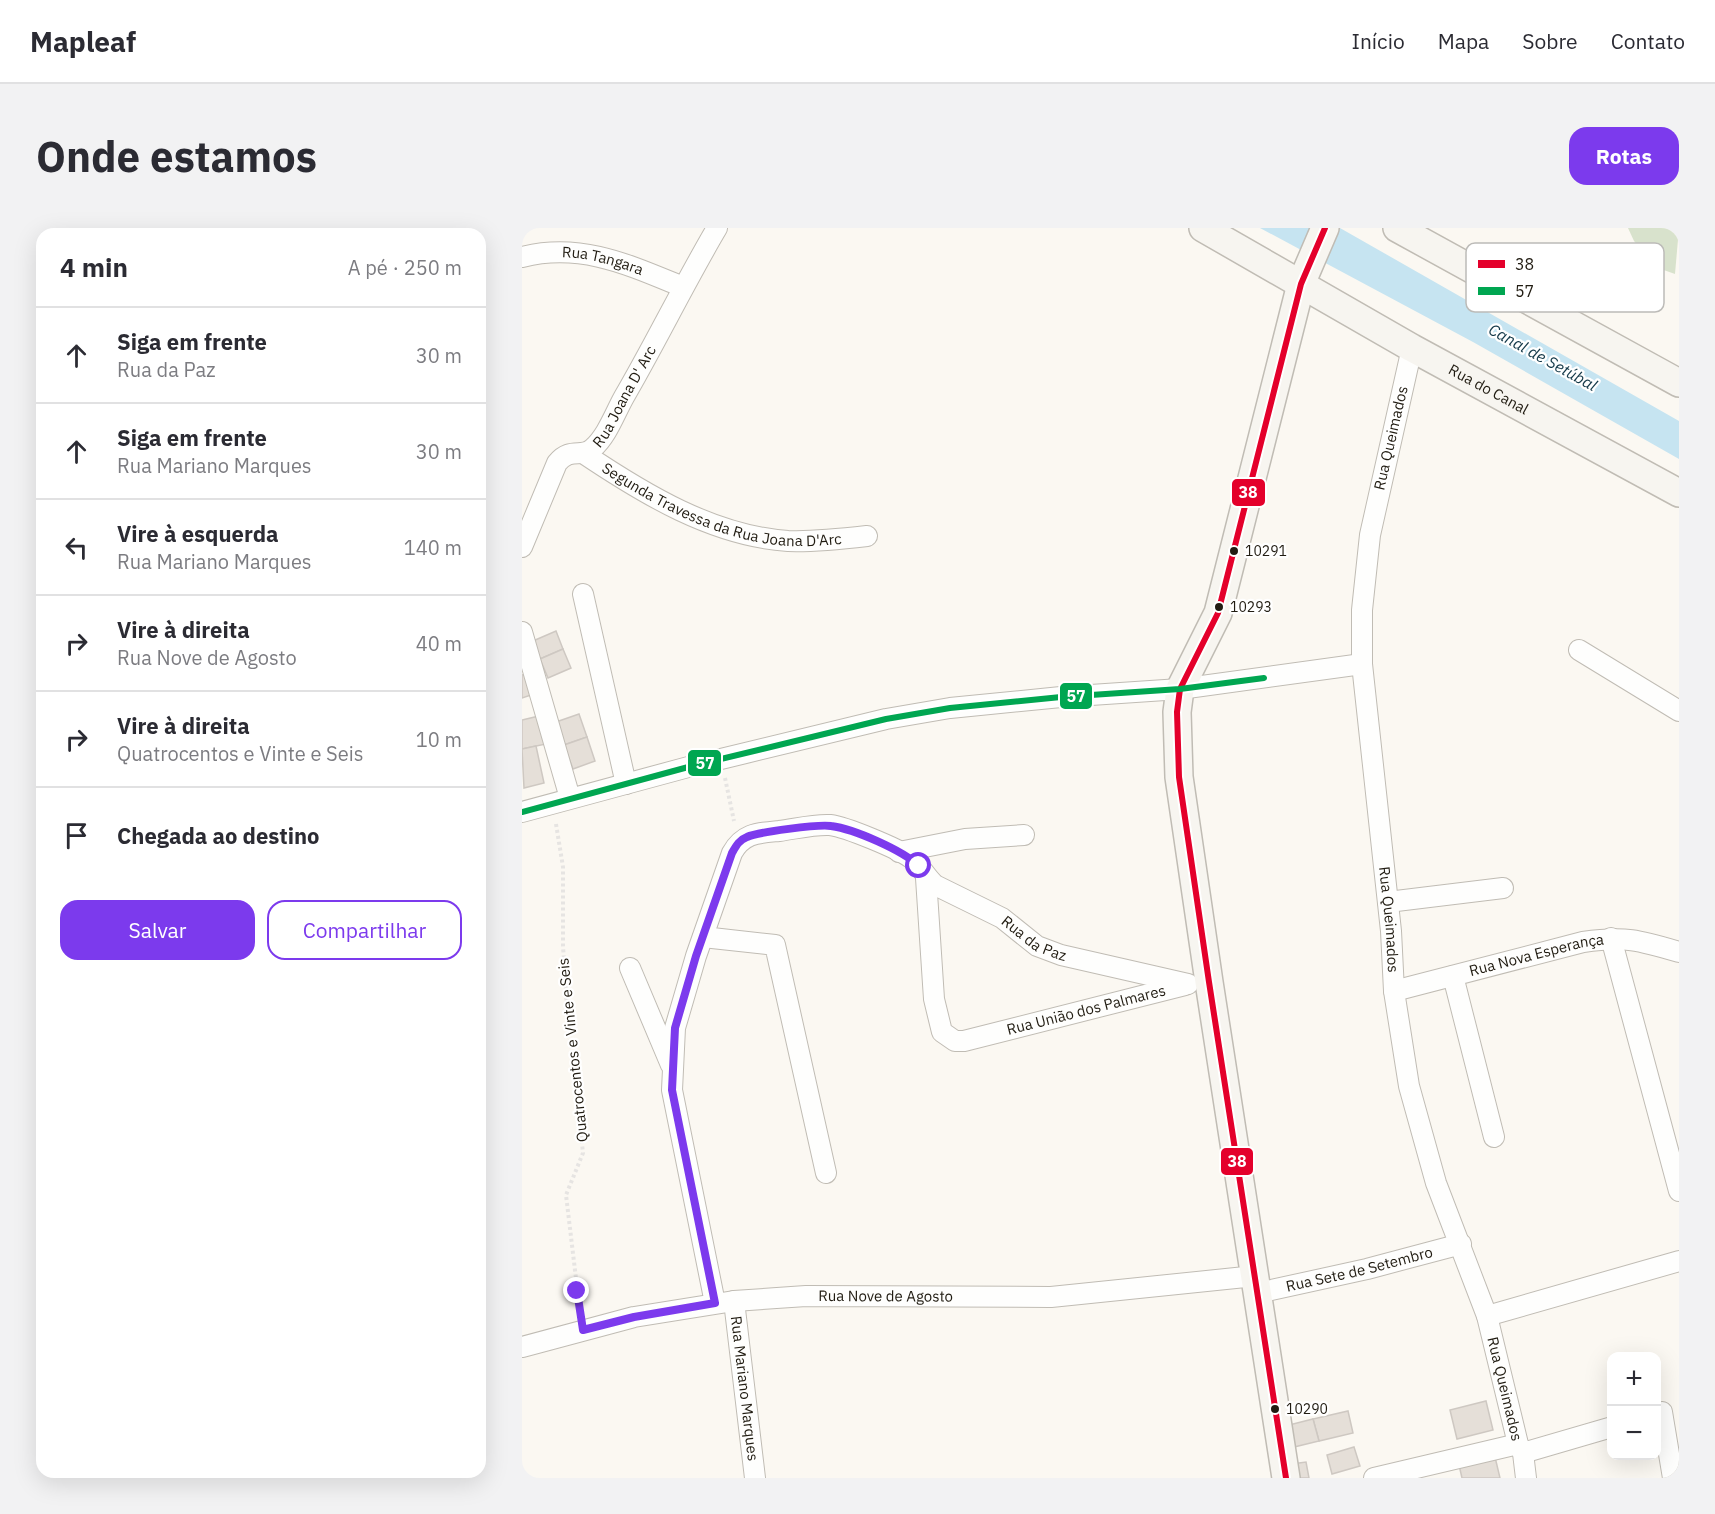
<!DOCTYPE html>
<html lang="pt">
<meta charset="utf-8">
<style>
body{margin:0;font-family:"IBM Plex Sans",sans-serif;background:#f2f2f3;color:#2b2b33}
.controls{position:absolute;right:18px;bottom:18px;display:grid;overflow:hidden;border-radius:12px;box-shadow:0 6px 24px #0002}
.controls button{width:54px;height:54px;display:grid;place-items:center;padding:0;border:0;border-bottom:2px solid #e1e1e2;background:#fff;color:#2b2b33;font:30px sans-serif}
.stop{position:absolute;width:18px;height:18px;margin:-14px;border:4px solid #7c3aed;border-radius:50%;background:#fff}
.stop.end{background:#7c3aed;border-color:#fff;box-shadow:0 2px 6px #0008}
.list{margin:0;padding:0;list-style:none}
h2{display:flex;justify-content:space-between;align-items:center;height:78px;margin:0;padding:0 24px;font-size:26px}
h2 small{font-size:20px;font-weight:400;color:#7c7c81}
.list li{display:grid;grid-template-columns:39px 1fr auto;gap:18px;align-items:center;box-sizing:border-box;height:96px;padding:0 24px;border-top:2px solid #e1e1e2}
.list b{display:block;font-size:22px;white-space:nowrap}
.list p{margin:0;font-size:20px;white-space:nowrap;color:#7c7c81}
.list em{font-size:20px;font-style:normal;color:#7c7c81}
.actions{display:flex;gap:12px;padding:18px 24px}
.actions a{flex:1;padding:14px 0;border:2px solid #7c3aed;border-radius:18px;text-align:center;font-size:21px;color:#7c3aed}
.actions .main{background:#7c3aed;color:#fff}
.icon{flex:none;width:33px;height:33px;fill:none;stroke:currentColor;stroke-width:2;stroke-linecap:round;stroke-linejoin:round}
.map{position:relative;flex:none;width:1157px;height:1250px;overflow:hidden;border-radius:18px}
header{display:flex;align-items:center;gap:36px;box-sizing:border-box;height:84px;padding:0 30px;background:#fff;border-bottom:2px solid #e1e1e2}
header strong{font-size:28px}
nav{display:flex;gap:33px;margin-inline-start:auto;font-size:21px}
.intro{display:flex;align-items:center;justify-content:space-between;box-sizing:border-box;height:144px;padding:0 36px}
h1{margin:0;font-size:42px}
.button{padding:15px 27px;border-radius:18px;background:#7c3aed;color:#fff;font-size:21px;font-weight:700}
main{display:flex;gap:36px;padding:0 36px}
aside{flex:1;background:#fff;border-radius:18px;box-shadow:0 6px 24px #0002}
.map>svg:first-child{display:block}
.forest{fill:#d8e2cc}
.water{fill:#c6e4f1}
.building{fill:#e5dfd8;stroke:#cec8c2;stroke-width:1.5}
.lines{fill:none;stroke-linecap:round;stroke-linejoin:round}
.street-casing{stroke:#c0bcb4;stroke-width:22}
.secondary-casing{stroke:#c0bcb4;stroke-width:30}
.path{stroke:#e6e4e2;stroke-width:4;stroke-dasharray:3 3;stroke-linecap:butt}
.street{stroke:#fefefd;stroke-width:20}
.secondary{stroke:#f7f5f0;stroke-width:27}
.bus-1-casing{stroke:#fff;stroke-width:10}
.bus-2-casing{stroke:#fff;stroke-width:10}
.bus-1{stroke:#e4002b;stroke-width:6}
.bus-2{stroke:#00a651;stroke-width:6}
.route{stroke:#7c3aed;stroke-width:8}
.bus-dot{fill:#211c12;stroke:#fff;stroke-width:2}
.labels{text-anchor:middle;stroke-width:4.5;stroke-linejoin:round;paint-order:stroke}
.bus-label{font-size:14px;fill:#211c12;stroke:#fff;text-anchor:start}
.street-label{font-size:15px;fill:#211c12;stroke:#fff}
.water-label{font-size:16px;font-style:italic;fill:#133848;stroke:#fff}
.key{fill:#fff;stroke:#bcbbb8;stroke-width:1.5}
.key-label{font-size:16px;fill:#211c12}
.line-badge{stroke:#fff;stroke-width:2}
.badge-label{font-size:16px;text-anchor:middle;font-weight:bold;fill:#fff}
</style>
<header>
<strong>Mapleaf</strong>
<nav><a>Início</a><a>Mapa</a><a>Sobre</a><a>Contato</a></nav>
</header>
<div class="intro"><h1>Onde estamos</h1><a class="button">Rotas</a></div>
<main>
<aside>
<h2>4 min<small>A pé · 250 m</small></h2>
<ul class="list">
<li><svg class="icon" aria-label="ahead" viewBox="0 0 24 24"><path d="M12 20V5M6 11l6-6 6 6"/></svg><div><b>Siga em frente</b><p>Rua da Paz</p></div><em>30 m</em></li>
<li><svg class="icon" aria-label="ahead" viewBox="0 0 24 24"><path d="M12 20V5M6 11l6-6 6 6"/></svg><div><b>Siga em frente</b><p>Rua Mariano Marques</p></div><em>30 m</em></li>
<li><svg class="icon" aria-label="left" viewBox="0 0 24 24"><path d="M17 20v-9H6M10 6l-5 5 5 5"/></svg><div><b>Vire à esquerda</b><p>Rua Mariano Marques</p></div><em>140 m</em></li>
<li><svg class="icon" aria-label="right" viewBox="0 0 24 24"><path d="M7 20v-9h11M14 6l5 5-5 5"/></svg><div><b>Vire à direita</b><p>Rua Nove de Agosto</p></div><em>40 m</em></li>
<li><svg class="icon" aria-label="right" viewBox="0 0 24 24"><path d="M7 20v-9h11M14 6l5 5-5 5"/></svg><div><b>Vire à direita</b><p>Quatrocentos e Vinte e Seis</p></div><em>10 m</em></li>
<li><svg class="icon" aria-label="arrive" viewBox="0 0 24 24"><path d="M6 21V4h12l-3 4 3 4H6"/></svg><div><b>Chegada ao destino</b></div></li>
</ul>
<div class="actions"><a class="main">Salvar</a><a>Compartilhar</a></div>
</aside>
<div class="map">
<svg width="1157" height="1250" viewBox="0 0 1157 1250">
<rect width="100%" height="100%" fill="#fbf8f2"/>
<path class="forest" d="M1106,0H1157L1153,46L1136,40L1112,13Z"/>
<path class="water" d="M738,0H818L1157,193V231L951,114Z"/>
<g class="building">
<path d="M34,403L41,421L18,431L11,413Z"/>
<path d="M41,421L49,440L26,450L18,431Z"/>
<path d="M6,445L12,466L0,470V447Z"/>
<path d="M57,486L65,509L42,517L34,494Z"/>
<path d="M17,488L24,516L0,521V492Z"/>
<path d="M65,509L73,533L51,541L42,517Z"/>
<path d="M14,518L22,555L2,560L0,521Z"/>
<path d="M964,1173L971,1202L935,1211L928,1182Z"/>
<path d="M826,1183L831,1205L797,1213L791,1191Z"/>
<path d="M791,1191L797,1213L768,1220L763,1198Z"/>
<path d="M832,1219L838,1238L810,1246L805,1227Z"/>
<path d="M973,1229L978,1250H940L937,1237Z"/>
<path d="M784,1234L787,1250H772L770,1236Z"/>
</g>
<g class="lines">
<g class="street-casing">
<g id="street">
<path id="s1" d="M0,29C59,14 107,37 161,59"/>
<path id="s2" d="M890,120L848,307L840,382V436L869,703L872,763L887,858L914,955L965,1088L996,1216L1001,1225L1004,1250"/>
<path id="s3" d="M61,225C122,266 191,308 266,313C293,314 319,311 345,308"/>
<path id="s4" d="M0,319L35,235C49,218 60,231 71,220C85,208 93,185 102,169C134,114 162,56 195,0"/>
<path d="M61,366L104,556"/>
<path d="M0,404L48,570"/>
<path d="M1057,422L1157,483"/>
<path d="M0,584L170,538L364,491L428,480L539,469L658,461L840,436"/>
<path d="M377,624L443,611L502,607"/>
<path id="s5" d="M404,650L412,771L420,804L433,813H442L663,757"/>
<path d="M866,674L981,660"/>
<path d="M181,709L253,717L304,945"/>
<path d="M1089,710L1157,963"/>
<path d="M108,740L149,837"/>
<path d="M931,748L972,909"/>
<path id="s6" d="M872,763L1061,714C1103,708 1117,712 1157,724"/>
<path id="s7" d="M736,1065L845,1041L939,1016"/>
<path id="s8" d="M212,1073L233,1250"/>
<path id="s9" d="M193,1075L150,862L153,800L174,728L210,625C221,605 236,605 257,603C273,601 292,596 308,597C324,599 375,620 389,630C399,638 404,649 413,657L480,690L515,718L539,727L666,756"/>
<path d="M965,1088L1157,1033"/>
<path id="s10" d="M0,1119L112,1089L212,1073L284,1068L529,1069L733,1048"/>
<path d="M1140,1184L1151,1250"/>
<path d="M1001,1225L1090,1199"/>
<path d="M852,1250L996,1216"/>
</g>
</g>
<g class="secondary-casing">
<g id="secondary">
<path id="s11" d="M681,0L890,120L1157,265"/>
<path d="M875,0L1157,155"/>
<path d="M764,1250L687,754L657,549L655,484L658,461L696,385L779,56L803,0"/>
</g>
</g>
<g class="path">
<path d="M203,550L212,593"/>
<path d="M34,596L41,639V718L45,779L61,925L44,967L58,1084"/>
</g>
<use href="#street" class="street"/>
<use href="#secondary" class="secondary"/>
<g class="bus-1-casing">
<path id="bus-1" d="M764,1250L687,754L657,549L655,484L658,461L696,385L779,56L803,0"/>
</g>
<g class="bus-2-casing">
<path id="bus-2" d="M0,584L170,538L364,491L428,480L539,469L658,461L742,450"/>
</g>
<use href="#bus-1" class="bus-1"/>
<use href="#bus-2" class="bus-2"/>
</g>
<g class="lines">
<path class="route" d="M55,1063L61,1102L112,1089L193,1075L150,862L153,800L174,728L210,625C214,618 217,612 225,609C236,604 297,596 309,598C332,601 380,622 397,638"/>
</g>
<g class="bus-dot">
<circle cx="712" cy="323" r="5"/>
<circle cx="697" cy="379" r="5"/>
<circle cx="753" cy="1181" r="5"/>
</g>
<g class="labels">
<g class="bus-label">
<text x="723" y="328">10291</text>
<text x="708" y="384">10293</text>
<text x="764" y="1186">10290</text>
</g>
<g class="street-label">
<text dy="5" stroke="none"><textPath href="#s1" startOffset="82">Rua Tangara</textPath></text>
<text dy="5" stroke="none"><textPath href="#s11" startOffset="328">Rua do Canal</textPath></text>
<text dy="5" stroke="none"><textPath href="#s4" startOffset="192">Rua Joana D' Arc</textPath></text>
<text transform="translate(869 210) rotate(-77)" y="5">Rua Queimados</text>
<text dy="5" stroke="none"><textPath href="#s3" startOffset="152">Segunda Travessa da Rua Joana D'Arc</textPath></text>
<text dy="5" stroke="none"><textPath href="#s2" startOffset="578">Rua Queimados</textPath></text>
<text dy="5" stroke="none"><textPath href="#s9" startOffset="807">Rua da Paz</textPath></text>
<text dy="5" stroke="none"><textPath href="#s6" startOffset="147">Rua Nova Esperança</textPath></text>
<text dy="5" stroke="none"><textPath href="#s5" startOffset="306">Rua União dos Palmares</textPath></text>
<text transform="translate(51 822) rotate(-96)" y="5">Quatrocentos e Vinte e Seis</text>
<text dy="5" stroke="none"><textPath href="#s7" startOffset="104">Rua Sete de Setembro</textPath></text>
<text dy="5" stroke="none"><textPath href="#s10" startOffset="369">Rua Nove de Agosto</textPath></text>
<text dy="5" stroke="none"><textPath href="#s8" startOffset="88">Rua Mariano Marques</textPath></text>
<text dy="5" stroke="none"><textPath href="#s2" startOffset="1064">Rua Queimados</textPath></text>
</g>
<g class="water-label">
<text transform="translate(1021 129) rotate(29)" y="6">Canal de Setúbal</text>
</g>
</g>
<rect x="944" y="15" width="198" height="69" rx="9" class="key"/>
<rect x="956" y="32" width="27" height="8" fill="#e4002b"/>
<rect x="956" y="59" width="27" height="8" fill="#00a651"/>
<g class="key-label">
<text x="993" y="42">38</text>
<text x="993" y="69">57</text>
</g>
<g class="line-badge">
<rect x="709" y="250" width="35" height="29" rx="6" fill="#e4002b"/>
<rect x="537" y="454" width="34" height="28" rx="6" fill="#00a651"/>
<rect x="165" y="521" width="35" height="28" rx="6" fill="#00a651"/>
<rect x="698" y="919" width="34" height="29" rx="6" fill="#e4002b"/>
</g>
<g class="badge-label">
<text x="726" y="270">38</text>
<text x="554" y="474">57</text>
<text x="183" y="541">57</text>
<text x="715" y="939">38</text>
</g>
</svg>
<div class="controls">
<button>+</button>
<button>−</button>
</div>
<div class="stop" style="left:397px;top:638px"></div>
<div class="stop end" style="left:55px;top:1063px"></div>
</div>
</main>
